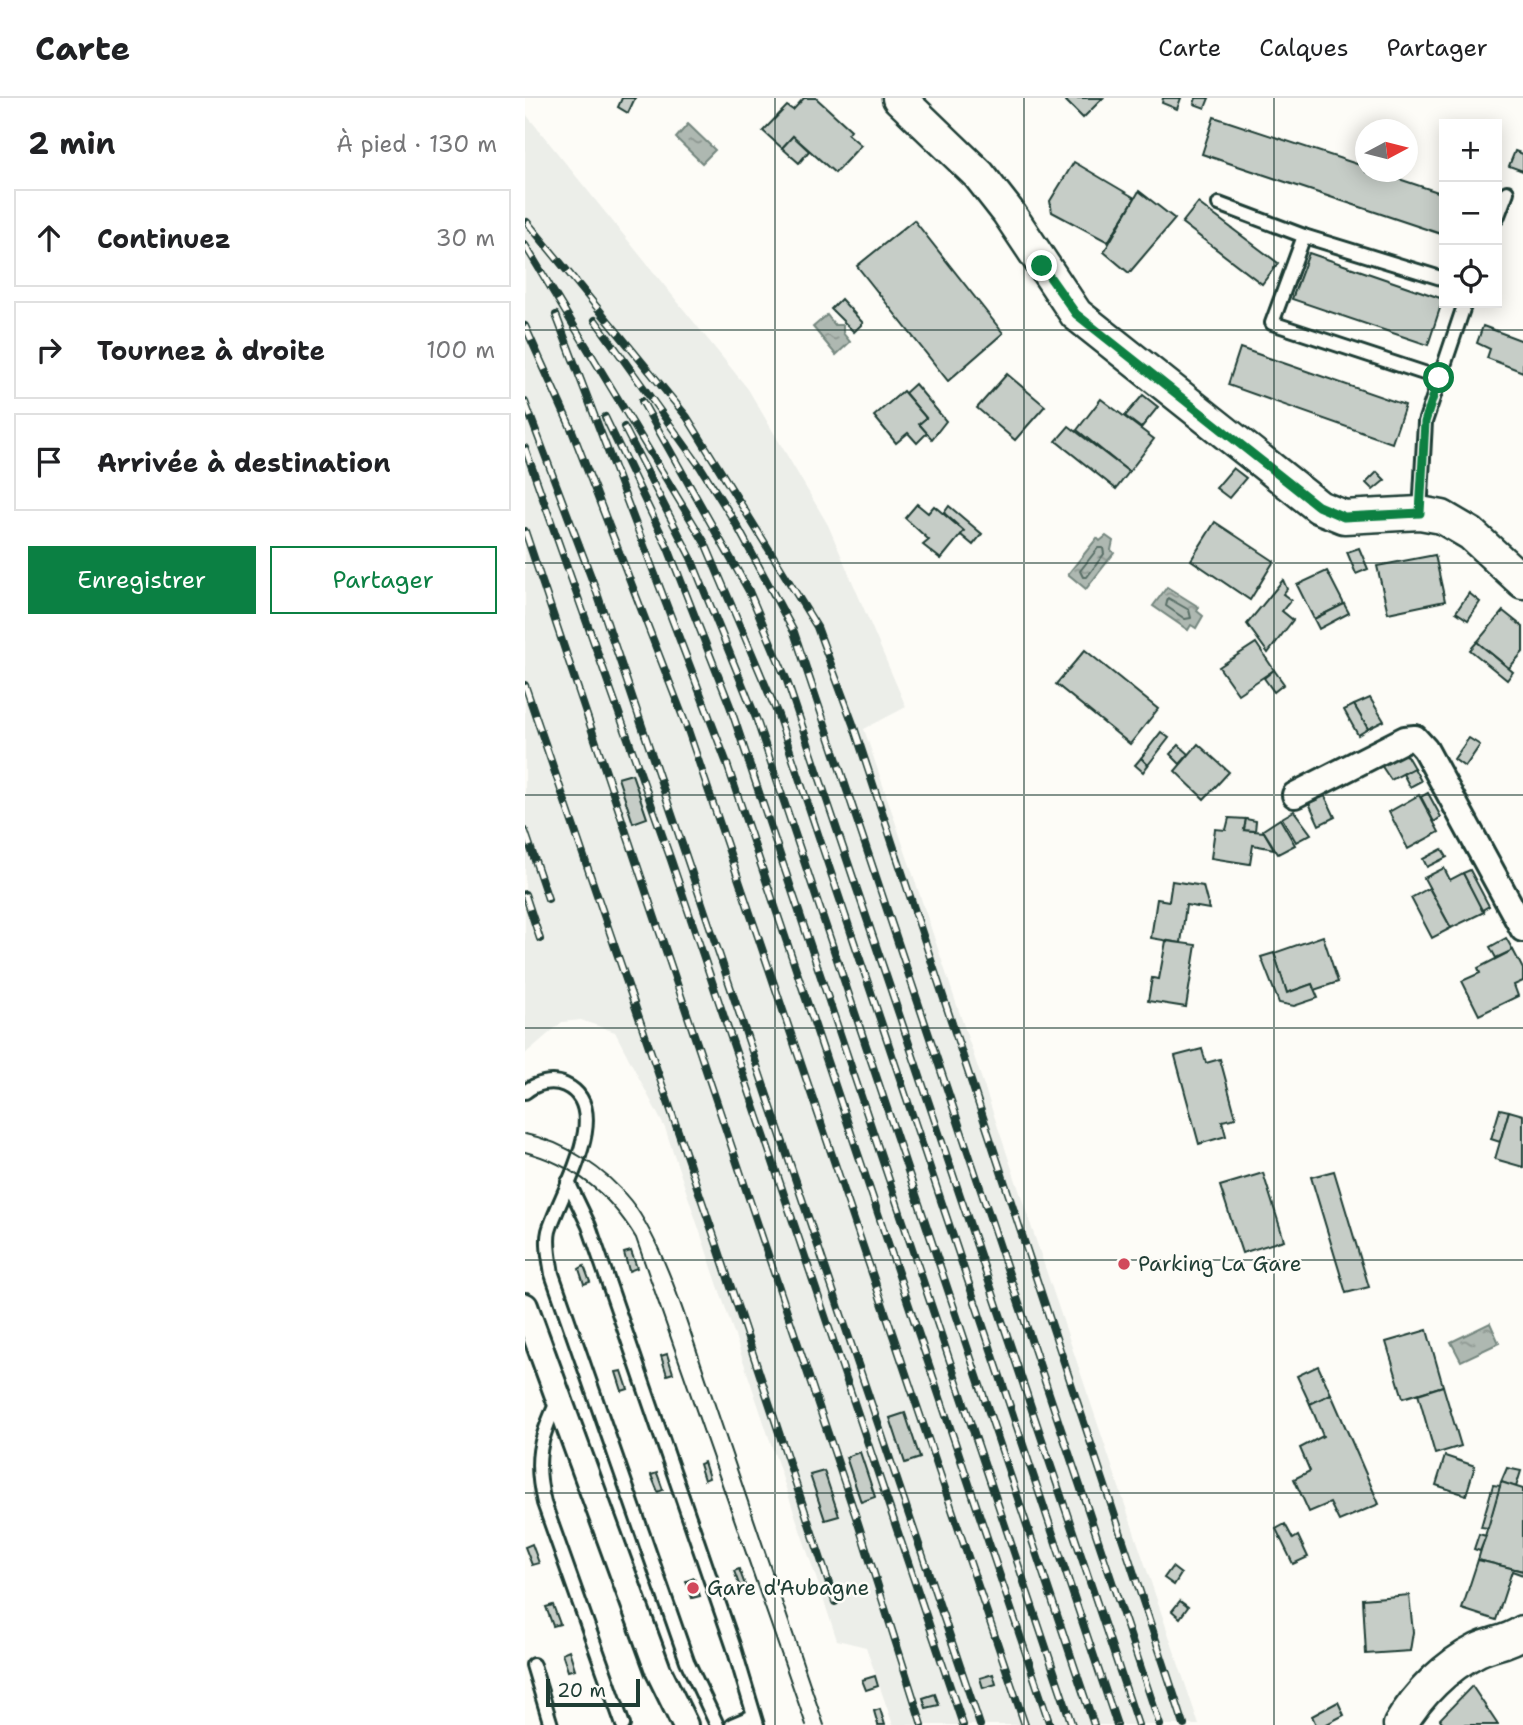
<!DOCTYPE html>
<html lang="fr">
<meta charset="utf-8">
<style>
body{margin:0;font-family:"Shantell Sans",sans-serif;background:#f6f6f6;color:#202124}
.controls{position:absolute;right:21px;top:21px;display:grid;overflow:hidden;border-radius:0px;box-shadow:0 4px 18px #0003}
.controls button{width:63px;height:63px;display:grid;place-items:center;padding:0;border:0;border-bottom:2px solid #e0e0e0;background:#fff;color:#202124;font:35px sans-serif}
.compass{position:absolute;left:830px;top:21px;width:63px;height:63px;border-radius:50%;background:#fff;box-shadow:0 4px 18px #0003;rotate:83deg}
.scale{position:absolute;left:21px;bottom:18px;width:94px;box-sizing:border-box;padding-left:7px;border:4px solid #1f3d34;border-top:0;font-size:19px;line-height:24px;white-space:nowrap;color:#1f3d34;-webkit-text-stroke:5px #fdfcf7;paint-order:stroke}
.stop{position:absolute;width:21px;height:21px;margin:-16px;border:5px solid #0b8043;border-radius:50%;background:#fff}
.stop.end{background:#0b8043;border-color:#fff;box-shadow:0 2px 7px #0008}
.list{margin:0;padding:0;list-style:none}
h2{display:flex;justify-content:space-between;align-items:center;height:91px;margin:0;padding:0 28px;font-size:30px}
h2 small{font-size:23px;font-weight:400;color:#757577}
.list li{display:grid;grid-template-columns:46px 1fr auto;gap:21px;align-items:center;box-sizing:border-box;height:98px;margin:0 14px 14px;padding:0 14px;border:2px solid #e0e0e0;border-radius:0px}
.list b{display:block;font-size:26px;white-space:nowrap}
.list em{font-size:23px;font-style:normal;color:#757577}
.actions{display:flex;gap:14px;padding:21px 28px}
.actions a{flex:1;padding:16px 0;border:2px solid #0b8043;border-radius:0px;text-align:center;font-size:24px;color:#0b8043}
.actions .main{background:#0b8043;color:#fff}
.icon{flex:none;width:38px;height:38px;fill:none;stroke:currentColor;stroke-width:2;stroke-linecap:round;stroke-linejoin:round}
.map{position:relative;flex:none;width:998px;height:1627px;overflow:hidden}
header{display:flex;align-items:center;gap:42px;box-sizing:border-box;height:98px;padding:0 35px;background:#fff;border-bottom:2px solid #e0e0e0}
header strong{font-size:33px}
nav{display:flex;gap:38px;margin-inline-start:auto;font-size:24px}
main{display:flex}
aside{flex:1;background:#fff}
.map>svg:first-child{display:block}
.built{fill:#eceee9}
.water{fill:url(#water-ripples);stroke:#75877f;stroke-width:2}
.lines{fill:none;stroke-linecap:round;stroke-linejoin:round}
.shore{stroke:#586e66;stroke-width:2}
.building{fill:#c6cdc7;stroke:#1f3d34;stroke-width:2}
.service-casing{stroke:#1f3d34;stroke-width:18}
.minor-casing{stroke:#1f3d34;stroke-width:30}
.tertiary-casing{stroke:#1f3d34;stroke-width:37}
.service{stroke:#fdfcf7;stroke-width:12}
.minor{stroke:#fdfcf7;stroke-width:24}
.tertiary{stroke:#fdfcf7;stroke-width:32}
.tram{stroke:#1f3d34;stroke-width:2}
.rail-casing{stroke:#1f3d34;stroke-width:8}
.rail{stroke:#fdfcf7;stroke-width:5;stroke-dasharray:16;stroke-linecap:butt}
.route{stroke:#0b8043;stroke-width:9}
.grid{fill:none;stroke:#1f3d34;stroke-width:2;stroke-opacity:0.55}
.poi-dot{fill:#d1495b;stroke:#fdfcf7;stroke-width:2.5}
.labels{text-anchor:middle;stroke-width:5;stroke-linejoin:round;paint-order:stroke}
.poi-label{font-size:21px;fill:#1f3d34;stroke:#fdfcf7;text-anchor:start}
</style>
<header>
<strong>Carte</strong>
<nav><a>Carte</a><a>Calques</a><a>Partager</a></nav>
</header>
<main>
<aside>
<h2>2 min<small>À pied · 130 m</small></h2>
<ul class="list">
<li><svg class="icon" aria-label="ahead" viewBox="0 0 24 24"><path d="M12 20V5M6 11l6-6 6 6"/></svg><div><b>Continuez</b></div><em>30 m</em></li>
<li><svg class="icon" aria-label="right" viewBox="0 0 24 24"><path d="M7 20v-9h11M14 6l5 5-5 5"/></svg><div><b>Tournez à droite</b></div><em>100 m</em></li>
<li><svg class="icon" aria-label="arrive" viewBox="0 0 24 24"><path d="M6 21V4h12l-3 4 3 4H6"/></svg><div><b>Arrivée à destination</b></div></li>
</ul>
<div class="actions"><a class="main">Enregistrer</a><a>Partager</a></div>
</aside>
<div class="map">
<svg width="998" height="1627" viewBox="0 0 998 1627">
<defs>
<pattern id="water-ripples" width="26" height="14" patternUnits="userSpaceOnUse" patternTransform="scale(1.75)"><rect width="26" height="14" fill="#aeb8b1"/><path d="M2 4q2-2 4 0t4 0M15 11q2-2 4 0t4 0" fill="none" stroke="#8d9791"/></pattern>
</defs>
<rect width="100%" height="100%" fill="#fdfcf7"/>
<filter id="ink" filterUnits="userSpaceOnUse"><feTurbulence type="fractalNoise" baseFrequency=".0143" numOctaves="2"/><feDisplacementMap in="SourceGraphic" scale="14" xChannelSelector="R" yChannelSelector="G"/><feConvolveMatrix kernelMatrix="1 2 1 2 8 2 1 2 1" color-interpolation-filters="sRGB"/></filter>
<g filter="url(#ink)">
<path class="built" d="M0,15L223,291L303,427L381,609L339,631L674,1627H368L341,1549L312,1542L140,1030L90,934L56,922L37,924L0,956Z"/>
<g class="water">
<path d="M163,26L190,52L177,65L151,40Z"/>
<path d="M302,217L310,227H318V235L325,244L311,257L288,229Z"/>
<path d="M581,438L588,443L586,452L589,455L561,491L543,476L572,440L575,443Z"/>
<path d="M642,489L674,509L672,513L678,518L671,530L666,527L663,532L628,508Z"/>
<path d="M965,1225L974,1245L936,1263L926,1244Z"/>
</g>
<g class="lines">
<g class="shore">
<path d="M573,450H578L579,456L562,479H558L555,473Z"/>
<path d="M643,500L664,512L666,520L660,521L641,508Z"/>
</g>
</g>
<g class="building">
<path d="M97,0H110L103,15L93,9Z"/>
<path d="M279,0H291L326,32L323,36L336,47L310,75L268,38L257,50L238,33L262,8L268,12Z"/>
<path d="M545,0H578L558,20L541,3Z"/>
<path d="M638,0H656L652,11L637,5Z"/>
<path d="M671,0H684L680,10L669,6Z"/>
<path d="M689,19L841,69V74H853L919,96V137L677,56Z"/>
<path d="M268,38L284,53L274,65L257,50Z"/>
<path d="M990,53L998,56V73L984,68Z"/>
<path d="M549,64L610,100L583,144L527,114L525,103Z"/>
<path d="M614,93L650,121L604,175L579,154Z"/>
<path d="M673,105L753,165L737,186L657,125Z"/>
<path d="M389,122L478,235L423,283L332,168Z"/>
<path d="M784,155L918,201L903,247L767,201Z"/>
<path d="M316,201L338,225L329,234L306,211Z"/>
<path d="M958,228L998,243V274L962,260L965,251L952,245Z"/>
<path d="M715,250L880,307L867,345L703,287Z"/>
<path d="M482,276L520,308L490,342L452,310Z"/>
<path d="M390,286L421,323L407,341L394,326L401,320L380,295Z"/>
<path d="M378,293L401,320L394,326L402,335L392,345L383,335L371,345L349,318Z"/>
<path d="M618,297L633,309L616,330L600,318Z"/>
<path d="M576,301L629,341L604,374L552,332Z"/>
<path d="M544,328L604,374L591,391L531,343Z"/>
<path d="M708,370L721,380L704,400L691,390Z"/>
<path d="M852,374L860,382L848,392L841,385Z"/>
<path d="M392,406L403,415L409,408L439,433L416,461L398,447L404,442L380,420Z"/>
<path d="M424,408L457,436L448,447L436,437L439,433L419,415Z"/>
<path d="M690,424L749,463L725,502L666,462Z"/>
<path d="M834,450L843,471L831,476L822,454Z"/>
<path d="M910,457L920,503L863,515L852,468Z"/>
<path d="M802,473L819,506L789,521L772,487Z"/>
<path d="M758,482L762,491L758,496L766,502L757,513L768,522L743,555L722,526Z"/>
<path d="M944,495L955,504L943,522L931,514Z"/>
<path d="M819,506L824,515L794,531L789,521Z"/>
<path d="M978,513L998,529V554L984,570L952,544Z"/>
<path d="M952,544L988,574L982,582L945,552Z"/>
<path d="M731,545L749,572L713,596L694,569Z"/>
<path d="M560,552L633,611L605,646L531,586Z"/>
<path d="M749,572L759,586L749,594L739,580Z"/>
<path d="M845,600L859,623L843,631L829,607Z"/>
<path d="M829,607L843,631L833,637L819,612Z"/>
<path d="M636,634L644,640L623,667L616,660Z"/>
<path d="M944,640L955,647L940,669L929,661Z"/>
<path d="M673,646L704,674L679,701L650,673Z"/>
<path d="M654,647L664,656L655,666L645,656Z"/>
<path d="M875,655L882,658L889,670L866,682L856,667Z"/>
<path d="M616,660L623,667L618,674L610,667Z"/>
<path d="M889,670L896,683L885,689L878,676Z"/>
<path d="M107,676L122,720L108,725L93,680Z"/>
<path d="M903,695L916,719L909,724L896,699Z"/>
<path d="M894,697L914,734L883,751L864,714Z"/>
<path d="M800,698L810,719L794,727L784,705Z"/>
<path d="M769,713L786,736L771,744L757,720Z"/>
<path d="M704,720L721,721L719,732L739,734L749,751L728,747L725,766L686,760L690,731L701,732Z"/>
<path d="M721,721L731,723L730,733L719,732Z"/>
<path d="M755,721L770,747L753,756L738,732Z"/>
<path d="M917,751L922,759L902,769L898,761Z"/>
<path d="M919,770L925,782L938,775L959,814L926,830L899,780Z"/>
<path d="M945,772L964,808L957,812L938,775Z"/>
<path d="M647,783L678,788L684,811L661,807L656,845L626,840L632,801L644,803Z"/>
<path d="M904,790L926,830L907,840L886,800Z"/>
<path d="M798,838L813,884L789,892L787,886L762,895L749,855Z"/>
<path d="M981,840L988,852L971,860L965,849Z"/>
<path d="M641,843L671,847L661,909L623,903L627,880L634,881Z"/>
<path d="M988,852L998,871V883L989,887L993,898L954,917L937,883L955,875L953,870Z"/>
<path d="M749,855L762,895L787,886L793,900L769,908L754,905L736,859Z"/>
<path d="M677,951L681,965L695,961L711,1020L697,1023L701,1038L674,1046L650,958Z"/>
<path d="M975,1011L984,1013L975,1044L966,1041Z"/>
<path d="M984,1013L998,1017V1069L970,1061Z"/>
<path d="M809,1073L844,1189L821,1195L786,1079Z"/>
<path d="M738,1075L759,1142L717,1155L695,1088Z"/>
<path d="M106,1153L112,1170L104,1173L99,1155Z"/>
<path d="M59,1168L65,1184L59,1186L54,1171Z"/>
<path d="M902,1232L918,1288L878,1300L861,1244Z"/>
<path d="M142,1256L148,1275L142,1277L136,1258Z"/>
<path d="M793,1268L806,1296L785,1306L772,1278Z"/>
<path d="M97,1273L103,1291L97,1293L91,1274Z"/>
<path d="M918,1288L936,1348L910,1356L893,1296Z"/>
<path d="M806,1296L854,1406L814,1423L805,1405L784,1414L769,1381L785,1373L775,1350L798,1338L785,1306Z"/>
<path d="M380,1315L395,1360L380,1365L365,1320Z"/>
<path d="M335,1354L350,1399L336,1404L321,1359Z"/>
<path d="M920,1358L950,1368L941,1397L911,1387Z"/>
<path d="M179,1364L184,1380L179,1382L174,1366Z"/>
<path d="M982,1370L996,1373L991,1389L976,1384Z"/>
<path d="M299,1373L314,1418L300,1422L285,1377Z"/>
<path d="M132,1375L138,1392L133,1394L126,1377Z"/>
<path d="M976,1384L998,1391V1473L953,1462Z"/>
<path d="M968,1387L975,1388L963,1430L956,1429Z"/>
<path d="M760,1426L768,1441L773,1438L783,1459L768,1466L751,1431Z"/>
<path d="M954,1436L961,1438L955,1453L949,1451Z"/>
<path d="M7,1446L14,1465L7,1467L0,1449Z"/>
<path d="M953,1462L998,1473V1477L987,1473L971,1522L937,1511Z"/>
<path d="M647,1469L656,1476L649,1487L639,1480Z"/>
<path d="M214,1471L220,1487L215,1489L209,1473Z"/>
<path d="M169,1480L175,1498L167,1500L161,1483Z"/>
<path d="M884,1497L888,1534L885,1553L841,1556L838,1501Z"/>
<path d="M655,1503L663,1509L655,1520L647,1513Z"/>
<path d="M28,1507L35,1526L28,1528L21,1509Z"/>
<path d="M44,1552L50,1571L43,1573L37,1555Z"/>
<path d="M468,1576L471,1586L458,1590L455,1580Z"/>
<path d="M350,1578L353,1588L341,1592L337,1582Z"/>
<path d="M947,1588L973,1627H919L915,1621Z"/>
<path d="M410,1596L414,1607L401,1610L398,1600Z"/>
<path d="M813,1604L819,1617L800,1627H791L787,1618Z"/>
<path d="M355,1611L360,1627H353L349,1613Z"/>
</g>
<g class="lines">
<g class="service-casing">
<g id="service">
<path d="M694,106L779,138L919,181"/>
<path d="M972,120L982,94"/>
<path d="M779,138L747,225L914,280"/>
<path d="M895,415L900,324L940,205"/>
<path d="M0,994C11,985 27,981 40,987C91,1010 34,1097 24,1133C21,1145 25,1163 27,1176L162,1563L192,1627"/>
<path d="M43,1084L64,1128L208,1547L232,1627"/>
<path d="M33,1302C14,1342 9,1362 19,1405L98,1627"/>
<path d="M8,1567L26,1627"/>
<path d="M207,1627L228,1618"/>
</g>
</g>
<g class="minor-casing">
<g id="minor">
<path d="M770,697L880,641L890,640L900,651L998,831"/>
<path d="M0,1208L133,1572L160,1627"/>
</g>
</g>
<g class="tertiary-casing">
<g id="tertiary">
<path d="M374,0L454,77L483,114L551,216L794,409L819,419L895,415L917,419L946,436L998,484"/>
<path d="M875,1627C893,1596 921,1568 953,1552C968,1545 984,1544 998,1534"/>
</g>
</g>
<use href="#service" class="service"/>
<use href="#minor" class="minor"/>
<use href="#tertiary" class="tertiary"/>
<g class="tram">
<path d="M0,1036C39,1043 82,1072 106,1103C139,1145 166,1237 184,1289C222,1402 261,1514 299,1627"/>
<path d="M0,1054C50,1067 85,1097 111,1140L281,1627"/>
</g>
<g class="rail-casing">
<g id="rail">
<path d="M2,124L162,319L292,529L328,626L659,1627"/>
<path d="M0,147L180,445L253,617L592,1627"/>
<path d="M31,217L201,663L525,1627"/>
<path d="M70,222L176,370L210,424L269,534L635,1627"/>
<path d="M0,228L46,330L163,632L500,1627"/>
<path d="M117,303L224,493L262,583L613,1627"/>
<path d="M0,304L71,492L455,1627"/>
<path d="M80,319L143,450L205,608L547,1627"/>
<path d="M99,329L166,460L231,620L569,1627"/>
<path d="M0,350L146,762L438,1627"/>
<path d="M0,433L333,1425L397,1627"/>
<path d="M0,587L192,1147L310,1504"/>
<path d="M0,733L23,801"/>
<path d="M0,796L15,841"/>
</g>
</g>
<use href="#rail" class="rail"/>
</g>
</g>
<g class="lines" filter="url(#ink)">
<path class="route" d="M517,168L551,216L793,408L819,419L895,415L900,324L914,280"/>
</g>
<path class="grid" d="M250,0V1627M499,0V1627M749,0V1627M0,232H998M0,465H998M0,697H998M0,930H998M0,1162H998M0,1395H998"/>
<g class="poi-dot">
<circle cx="599" cy="1166" r="7"/>
<circle cx="168" cy="1490" r="7"/>
</g>
<g class="labels">
<g class="poi-label">
<text x="613" y="1173">Parking La Gare</text>
<text x="182" y="1497">Gare d'Aubagne</text>
</g>
</g>
</svg>
<div class="controls">
<button>+</button>
<button>−</button>
<button><svg class="icon" aria-label="locate" viewBox="0 0 24 24"><circle cx="12" cy="12" r="6"/><path d="M12 2v4M12 18v4M2 12h4M18 12h4"/></svg></button>
</div>
<svg class="compass" viewBox="-18 -18 36 36"><path d="M0-13l5 13h-10z" fill="#e53935"/><path d="M0 13l5-13h-10z" fill="#757577"/></svg>
<div class="scale">20 m</div>
<div class="stop" style="left:914px;top:280px"></div>
<div class="stop end" style="left:517px;top:168px"></div>
</div>
</main>
